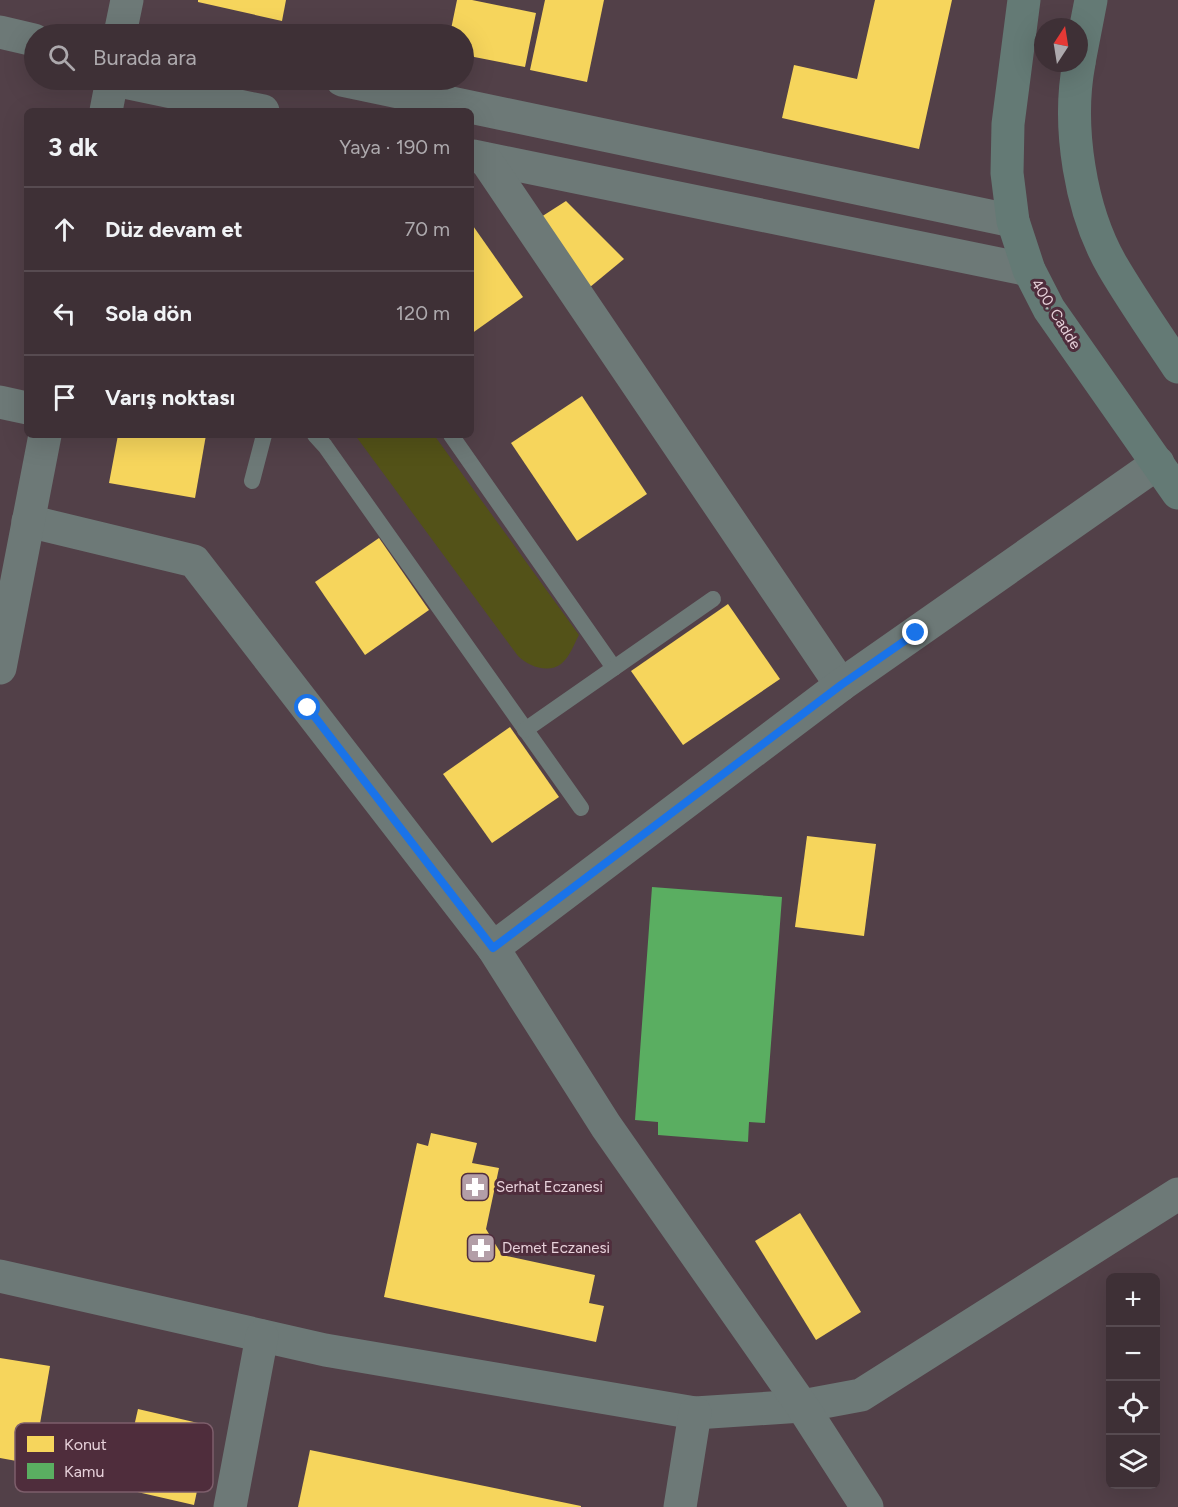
<!DOCTYPE html>
<html lang="tr">
<meta charset="utf-8">
<style>
body{margin:0;font-family:Figtree,sans-serif;background:#493c42;color:#f1f3f6}
.controls{position:absolute;right:18px;bottom:18px;display:grid;overflow:hidden;border-radius:9px;box-shadow:0 6px 24px #0002}
.controls button{width:54px;height:54px;display:grid;place-items:center;padding:0;border:0;border-bottom:2px solid #574b51;background:#3e3036;color:#f1f3f6;font:30px sans-serif}
.compass{position:absolute;left:1034px;top:18px;width:54px;height:54px;border-radius:50%;background:#3e3036;box-shadow:0 6px 24px #0002;rotate:12deg}
.stop{position:absolute;width:18px;height:18px;margin:-14px;border:4px solid #1a73e8;border-radius:50%;background:#fff}
.stop.end{background:#1a73e8;border-color:#fff;box-shadow:0 2px 6px #0008}
.list{margin:0;padding:0;list-style:none}
h2{display:flex;justify-content:space-between;align-items:center;height:78px;margin:0;padding:0 24px;font-size:26px}
h2 small{font-size:20px;font-weight:400;color:#ada9ad}
.list li{display:grid;grid-template-columns:39px 1fr auto;gap:18px;align-items:center;box-sizing:border-box;height:84px;padding:0 24px;border-top:2px solid #574b51}
.list b{display:block;font-size:22px;white-space:nowrap}
.list em{font-size:20px;font-style:normal;color:#ada9ad}
.icon{flex:none;width:33px;height:33px;fill:none;stroke:currentColor;stroke-width:2;stroke-linecap:round;stroke-linejoin:round}
.map{position:relative;flex:none;width:1178px;height:1507px;overflow:hidden}
.search{position:absolute;background:#3e3036;box-shadow:0 6px 24px #0002;left:24px;top:24px;width:450px;height:66px;display:flex;align-items:center;gap:15px;box-sizing:border-box;padding:0 21px;border-radius:33px;color:#ada9ad;font-size:22px}
.panel{position:absolute;background:#3e3036;box-shadow:0 6px 24px #0002;left:24px;top:108px;width:450px;height:330px;border-radius:9px}
.map>svg:first-child{display:block}
.green{fill:#535218}
.homes{fill:#f6d55c}
.public{fill:#5aae61}
.lines{fill:none;stroke-linecap:round;stroke-linejoin:round}
.lane{stroke:#6d7977;stroke-width:16}
.street{stroke:#6d7977;stroke-width:33}
.secondary{stroke:#647a75;stroke-width:33}
.route{stroke:#1a73e8;stroke-width:8}
.labels{text-anchor:middle;stroke-width:6;stroke-linejoin:round;paint-order:stroke}
.street-label{font-size:15px;fill:#e7d1da;stroke:#4f2d3c}
.poi-label{font-size:15px;fill:#e7d1da;stroke:#4f2d3c;text-anchor:start}
.key{fill:#4f2d3c;stroke:#7d5e6b;stroke-width:1.5}
.key-label{font-size:16px;fill:#e7d1da}
</style>
<div class="map">
<svg width="1178" height="1507" viewBox="0 0 1178 1507">
<rect width="100%" height="100%" fill="#524048"/>
<path class="green" d="M355,435H434L579,635C574,644 570,657 561,664C548,674 528,666 518,656Z"/>
<g class="homes">
<path d="M198,0H286L282,21L198,2Z"/>
<path d="M457,0H472L536,13L525,67L464,55V34H450Z"/>
<path d="M545,0H604L587,82L530,70Z"/>
<path d="M875,0H952L919,149L782,118L794,65L857,79Z"/>
<path d="M566,201L624,259L584,292L541,217Z"/>
<path d="M471,223L523,297L471,334Z"/>
<path d="M582,396L647,494L577,541L511,443Z"/>
<path d="M118,435H206L195,498L109,483Z"/>
<path d="M379,538L429,610L365,655L315,582Z"/>
<path d="M728,604L780,679L683,745L631,671Z"/>
<path d="M510,727L559,797L492,843L443,774Z"/>
<path d="M807,836L876,844L864,936L795,927Z"/>
<path d="M431,1133L477,1143L472,1163L499,1168L486,1229L502,1255L595,1275L589,1303L604,1306L596,1342L384,1297L417,1143L428,1146Z"/>
<path d="M800,1213L861,1312L816,1340L755,1241Z"/>
<path d="M0,1358L50,1366L33,1464L0,1458Z"/>
<path d="M138,1409L211,1426L194,1505L120,1488Z"/>
<path d="M310,1450L581,1506V1507H298Z"/>
</g>
<path class="public" d="M652,887L782,897L765,1123L749,1122L748,1142L658,1135V1122L635,1120Z"/>
<g class="lines">
<g class="lane">
<path d="M315,435L325,446L581,808"/>
<path d="M451,435L614,668"/>
<path d="M252,481L264,435"/>
<path d="M525,730L713,599"/>
</g>
<g class="street">
<path d="M0,32L34,40"/>
<path d="M120,34L127,0"/>
<path d="M115,80L263,111"/>
<path d="M342,80L1013,221"/>
<path d="M106,111L112,80"/>
<path d="M473,156L1029,270"/>
<path d="M485,159L841,685"/>
<path d="M0,402L27,408"/>
<path d="M28,521L194,561L493,948"/>
<path d="M0,668L45,435"/>
<path d="M0,1276L325,1350L695,1413L802,1406L861,1395L1178,1194"/>
<path d="M230,1507L262,1336"/>
<path d="M680,1507L695,1413"/>
<path d="M867,1507L802,1406L606,1126L493,948L841,685L1158,463"/>
</g>
<g class="secondary">
<path d="M1024,0L1008,124L1007,173L1013,221L1029,270L1049,309L1178,493"/>
<path d="M1079,62L1091,0"/>
<path d="M1079,63C1067,126 1080,211 1113,267C1133,301 1156,334 1178,367"/>
</g>
</g>
<g class="lines">
<path class="route" d="M308,708L493,948L841,685L916,633"/>
</g>
<defs>
<g id="pharmacy-square" transform="scale(1.5)"><rect x="-9" y="-9" width="18" height="18" rx="4" fill="#b39ea7" stroke="#4f2d3c"/><path d="M-2-6h4v4h4v4h-4v4h-4v-4h-4v-4h4Z" fill="#fff"/></g>
</defs>
<g fill-rule="evenodd">
<use href="#pharmacy-square" x="475" y="1187"/>
<use href="#pharmacy-square" x="481" y="1248"/>
</g>
<g class="labels">
<g class="street-label">
<text transform="translate(1056 314) rotate(58)" y="5">400. Cadde</text>
</g>
<g class="poi-label">
<text x="496" y="1192">Serhat Eczanesi</text>
<text x="502" y="1253">Demet Eczanesi</text>
</g>
</g>
<rect x="15" y="1423" width="198" height="69" rx="9" class="key"/>
<rect x="27" y="1436" width="27" height="16" fill="#f6d55c"/>
<rect x="27" y="1463" width="27" height="16" fill="#5aae61"/>
<g class="key-label">
<text x="64" y="1450">Konut</text>
<text x="64" y="1477">Kamu</text>
</g>
</svg>
<div class="controls">
<button>+</button>
<button>−</button>
<button><svg class="icon" aria-label="locate" viewBox="0 0 24 24"><circle cx="12" cy="12" r="6"/><path d="M12 2v4M12 18v4M2 12h4M18 12h4"/></svg></button>
<button><svg class="icon" aria-label="layers" viewBox="0 0 24 24"><path d="M12 4l9 5-9 5-9-5zM3 14l9 5 9-5"/></svg></button>
</div>
<svg class="compass" viewBox="-18 -18 36 36"><path d="M0-13l5 13h-10z" fill="#e53935"/><path d="M0 13l5-13h-10z" fill="#ada9ad"/></svg>
<div class="stop" style="left:308px;top:708px"></div>
<div class="stop end" style="left:916px;top:633px"></div>
<div class="search"><svg class="icon" aria-label="search" viewBox="0 0 24 24"><circle cx="10" cy="10" r="6"/><path d="M15 15l6 6"/></svg>Burada ara</div>
<section class="panel">
<h2>3 dk<small>Yaya · 190 m</small></h2>
<ul class="list">
<li><svg class="icon" aria-label="ahead" viewBox="0 0 24 24"><path d="M12 20V5M6 11l6-6 6 6"/></svg><div><b>Düz devam et</b></div><em>70 m</em></li>
<li><svg class="icon" aria-label="left" viewBox="0 0 24 24"><path d="M17 20v-9H6M10 6l-5 5 5 5"/></svg><div><b>Sola dön</b></div><em>120 m</em></li>
<li><svg class="icon" aria-label="arrive" viewBox="0 0 24 24"><path d="M6 21V4h12l-3 4 3 4H6"/></svg><div><b>Varış noktası</b></div></li>
</ul>
</section>
</div>
